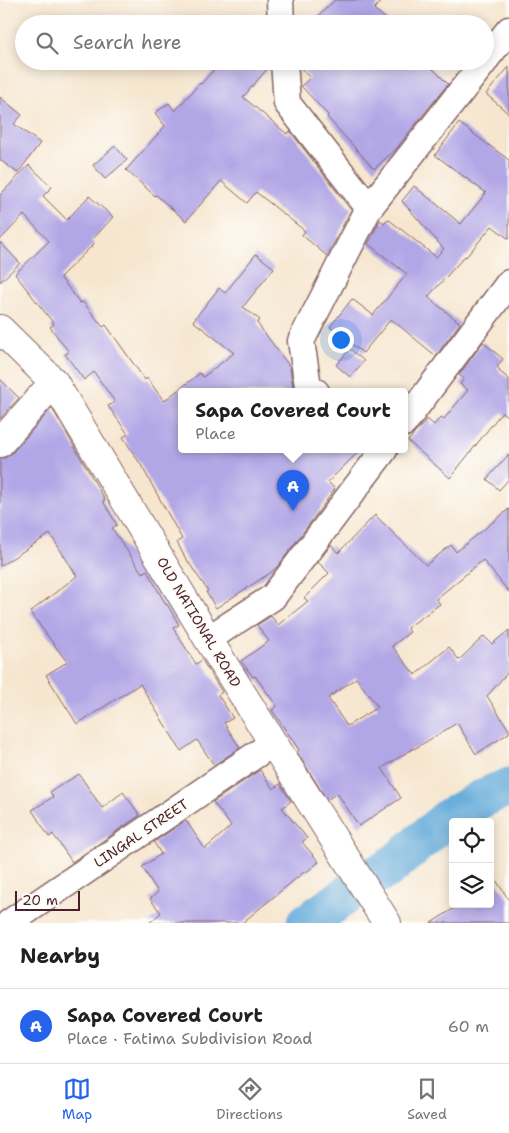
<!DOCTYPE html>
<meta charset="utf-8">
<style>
body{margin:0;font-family:"Shantell Sans",sans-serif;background:#f6f6f6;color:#202124}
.controls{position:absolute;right:15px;bottom:15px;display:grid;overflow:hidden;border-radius:5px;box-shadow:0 2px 12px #0003}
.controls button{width:45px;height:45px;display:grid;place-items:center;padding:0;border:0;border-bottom:1px solid #e0e0e0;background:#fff;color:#202124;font:25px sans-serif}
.scale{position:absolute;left:15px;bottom:12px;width:65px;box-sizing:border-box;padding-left:5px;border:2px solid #4a1f2b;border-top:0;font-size:14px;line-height:18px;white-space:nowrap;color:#4a1f2b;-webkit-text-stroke:4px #fdfcf7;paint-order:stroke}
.you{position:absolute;left:340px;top:339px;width:18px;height:18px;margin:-12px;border:4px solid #fff;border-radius:50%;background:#1a73e8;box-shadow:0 0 0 8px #1a73e833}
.badge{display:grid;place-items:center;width:32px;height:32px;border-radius:50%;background:#2563eb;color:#fff;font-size:16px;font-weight:700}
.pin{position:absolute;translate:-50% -41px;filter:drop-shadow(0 1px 2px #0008)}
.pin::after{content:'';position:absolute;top:26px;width:18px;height:15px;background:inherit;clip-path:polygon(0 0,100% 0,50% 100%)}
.popup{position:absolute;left:178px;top:388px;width:230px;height:65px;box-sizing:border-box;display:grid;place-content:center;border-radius:5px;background:#fff;filter:drop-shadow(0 1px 4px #0005);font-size:16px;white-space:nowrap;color:#757577}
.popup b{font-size:19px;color:#202124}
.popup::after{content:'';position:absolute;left:50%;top:100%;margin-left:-10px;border:10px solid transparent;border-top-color:#fff}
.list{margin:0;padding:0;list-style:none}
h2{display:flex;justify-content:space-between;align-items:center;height:65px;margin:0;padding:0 20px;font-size:21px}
h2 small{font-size:16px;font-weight:400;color:#757577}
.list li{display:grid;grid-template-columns:32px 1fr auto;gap:15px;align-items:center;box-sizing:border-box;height:75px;padding:0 20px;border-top:1px solid #e0e0e0}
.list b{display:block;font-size:19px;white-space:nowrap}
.list p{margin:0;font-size:16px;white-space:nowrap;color:#757577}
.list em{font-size:16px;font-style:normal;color:#757577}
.icon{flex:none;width:28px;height:28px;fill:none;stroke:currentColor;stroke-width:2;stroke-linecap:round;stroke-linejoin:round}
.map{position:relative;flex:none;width:509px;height:923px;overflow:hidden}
.search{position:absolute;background:#fff;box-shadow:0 2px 12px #0003;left:15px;right:15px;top:15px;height:55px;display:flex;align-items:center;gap:12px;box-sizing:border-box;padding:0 18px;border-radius:28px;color:#757577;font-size:19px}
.sheet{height:140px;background:#fff}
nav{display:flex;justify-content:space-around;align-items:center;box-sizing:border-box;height:70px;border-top:1px solid #e0e0e0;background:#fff;font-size:14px;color:#757577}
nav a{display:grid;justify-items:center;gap:2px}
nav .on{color:#2563eb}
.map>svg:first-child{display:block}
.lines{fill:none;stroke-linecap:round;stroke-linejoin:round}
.river{stroke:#64aada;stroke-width:39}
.building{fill:#b1a6e6;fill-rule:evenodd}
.minor-casing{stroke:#866564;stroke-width:29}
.major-casing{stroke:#866564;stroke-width:30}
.minor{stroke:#fff;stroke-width:26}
.major{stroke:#fff;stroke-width:28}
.labels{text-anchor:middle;stroke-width:4;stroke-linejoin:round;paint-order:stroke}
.street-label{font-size:14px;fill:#4a1f2b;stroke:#fdfcf7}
</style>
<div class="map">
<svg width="509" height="923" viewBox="0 0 509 923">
<rect width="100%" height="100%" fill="#fdfcf7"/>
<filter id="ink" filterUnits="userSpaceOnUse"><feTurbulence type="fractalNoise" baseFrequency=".02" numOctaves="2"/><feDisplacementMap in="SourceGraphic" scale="10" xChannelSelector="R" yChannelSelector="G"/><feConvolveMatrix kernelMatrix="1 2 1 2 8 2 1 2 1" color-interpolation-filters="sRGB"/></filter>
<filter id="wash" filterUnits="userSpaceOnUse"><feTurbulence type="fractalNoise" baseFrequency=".0096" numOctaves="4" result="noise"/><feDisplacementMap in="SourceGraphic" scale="20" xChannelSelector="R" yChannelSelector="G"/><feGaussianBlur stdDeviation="1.12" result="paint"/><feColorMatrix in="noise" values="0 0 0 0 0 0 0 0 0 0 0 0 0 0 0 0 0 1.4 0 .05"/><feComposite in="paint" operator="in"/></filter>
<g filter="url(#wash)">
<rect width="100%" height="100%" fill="#f6e6cf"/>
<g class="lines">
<path class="river" d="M306,923L334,904L366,880L388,869L449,817L487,796L509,787"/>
</g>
<g id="blocks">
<g class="building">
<path d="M335,0H382L374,9L392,24H310Z"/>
<path d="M222,61H269V67L243,97L287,134L290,131L351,210L327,256L302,235L305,231L256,192L247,203L221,181L186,221L156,195L155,196L126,170L165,126L155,113L169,103L175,111L200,83L201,84Z"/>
<path d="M299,61H425L448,84L395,150L374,169L327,117L328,115L301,86L310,78L299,66Z"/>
<path d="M509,67V114L486,94Z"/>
<path d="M0,97L22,115L14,124L40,143L18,173L0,160Z"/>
<path d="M459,123L509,160V239L492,226L466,257L465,256L428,297L460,323L436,356L391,319L363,353L330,327L352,299L373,315L407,274L368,244L380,220L384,223L388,219L436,257L444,249L402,201L414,186L461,224L486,193L435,155Z"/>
<path d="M115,146L127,160L105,179L93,165Z"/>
<path d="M29,165L52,187L43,196L67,220L89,196L113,217L91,241L94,244L60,277L80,303L83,302L103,327L106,325L145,380L147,378L164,401L200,373L203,377L234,353L193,321L219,288L225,293L256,254L274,268L243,307L260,320L257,323L290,367L293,388L295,392H182V450H360L328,482L335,489L279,565L270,573L216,608L206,592L208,591L183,554L177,542L182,539L141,465L123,437L128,434L108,406L115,402L94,372L84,380L65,354L69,352L50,327L54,324L15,274L49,241L24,215L0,240V195Z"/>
<path d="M0,242L20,263L0,282Z"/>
<path d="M483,342L503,359L497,367L500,370L499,371L509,379V418L502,412L450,478L408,441L427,419L434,425L441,417L444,419L468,390L460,384L464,379L459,375Z"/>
<path d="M350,349L364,361L350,377L336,365Z"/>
<path d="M0,379L19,398L0,419Z"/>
<path d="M52,408L105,500L103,501L117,525L112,528L142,573L147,570L166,605L167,604L179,625L173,628L196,664L202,660L222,692L218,695L233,718L224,723L240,748L214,765L197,740L181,751L140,684L77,724L46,675L67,662L30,612L77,576L50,534L0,566V458H5L12,453Z"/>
<path d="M509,454V479L499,490L487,479Z"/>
<path d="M509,509V592L483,560L436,599L440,604L407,628L410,632L392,646L415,675L449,647L459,660L484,636L492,644L509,630V671L487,696L509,730V733L476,754L457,723L414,749V748L382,768L401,798L359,826L337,793L327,800L297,752L299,750L272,710L277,706L255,676L253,677L241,661L269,641L257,625L271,616L278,625L308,601L304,598L329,573L318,562L331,545L338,553L375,515L426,565L451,545L456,552ZM356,678L378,707L347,726L328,698Z"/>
<path d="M260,770L273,789L280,784L291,801L282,808L307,838L302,842L319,862L305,873L304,872L242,923H149L161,913L150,899L158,892L142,867L161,854L154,842L185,821L186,822H187L205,849L231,826L213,802Z"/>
<path d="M79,774L102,808L123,792L140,815L72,862L53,834L49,837L32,810L53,797L50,792Z"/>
<path d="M490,871L509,900V923H431L461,904H490Z"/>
</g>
</g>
</g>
<g filter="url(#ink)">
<use href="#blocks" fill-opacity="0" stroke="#866564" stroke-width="1"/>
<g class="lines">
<g class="minor-casing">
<g id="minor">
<path d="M280,0L281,24"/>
<path d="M485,60L509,30"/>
<path d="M284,61L287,103L369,208"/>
<path d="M316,392L308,386L301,341L369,208L485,61"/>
<path d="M404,423L509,283"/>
<path d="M208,639L273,597L384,450"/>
<path d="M9,923L273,743"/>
</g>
</g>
<g class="major-casing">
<g id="major">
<path d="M0,329L54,382L208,639L273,743L387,923"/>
<path d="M0,443L54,382"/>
</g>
</g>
<use href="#minor" class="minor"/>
<use href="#major" class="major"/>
</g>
</g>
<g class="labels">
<g class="street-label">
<text transform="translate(199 622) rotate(59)" y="5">OLD NATIONAL ROAD</text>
<text transform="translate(141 833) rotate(-34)" y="5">LINGAL STREET</text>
</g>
</g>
</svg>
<div class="controls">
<button><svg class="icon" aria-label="locate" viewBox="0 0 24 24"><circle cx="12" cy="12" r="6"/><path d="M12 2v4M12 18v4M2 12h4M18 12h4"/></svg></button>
<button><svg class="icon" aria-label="layers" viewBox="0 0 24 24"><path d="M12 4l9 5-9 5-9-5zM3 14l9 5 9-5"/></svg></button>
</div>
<div class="scale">20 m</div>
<div class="you"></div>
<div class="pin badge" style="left:293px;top:511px">A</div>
<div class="popup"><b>Sapa Covered Court</b>Place</div>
<div class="search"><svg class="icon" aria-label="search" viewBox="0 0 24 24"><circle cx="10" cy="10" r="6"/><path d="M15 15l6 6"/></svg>Search here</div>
</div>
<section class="sheet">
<h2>Nearby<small></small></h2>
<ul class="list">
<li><span class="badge">A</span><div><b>Sapa Covered Court</b><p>Place · Fatima Subdivision Road</p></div><em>60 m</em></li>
</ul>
</section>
<nav>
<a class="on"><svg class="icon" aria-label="map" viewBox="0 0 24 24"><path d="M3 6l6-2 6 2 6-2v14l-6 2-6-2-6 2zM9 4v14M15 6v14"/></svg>Map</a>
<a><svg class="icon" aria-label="directions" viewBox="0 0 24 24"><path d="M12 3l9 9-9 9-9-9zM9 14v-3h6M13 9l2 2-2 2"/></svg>Directions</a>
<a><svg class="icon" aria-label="saved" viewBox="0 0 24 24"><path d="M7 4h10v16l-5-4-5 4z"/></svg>Saved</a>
</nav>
